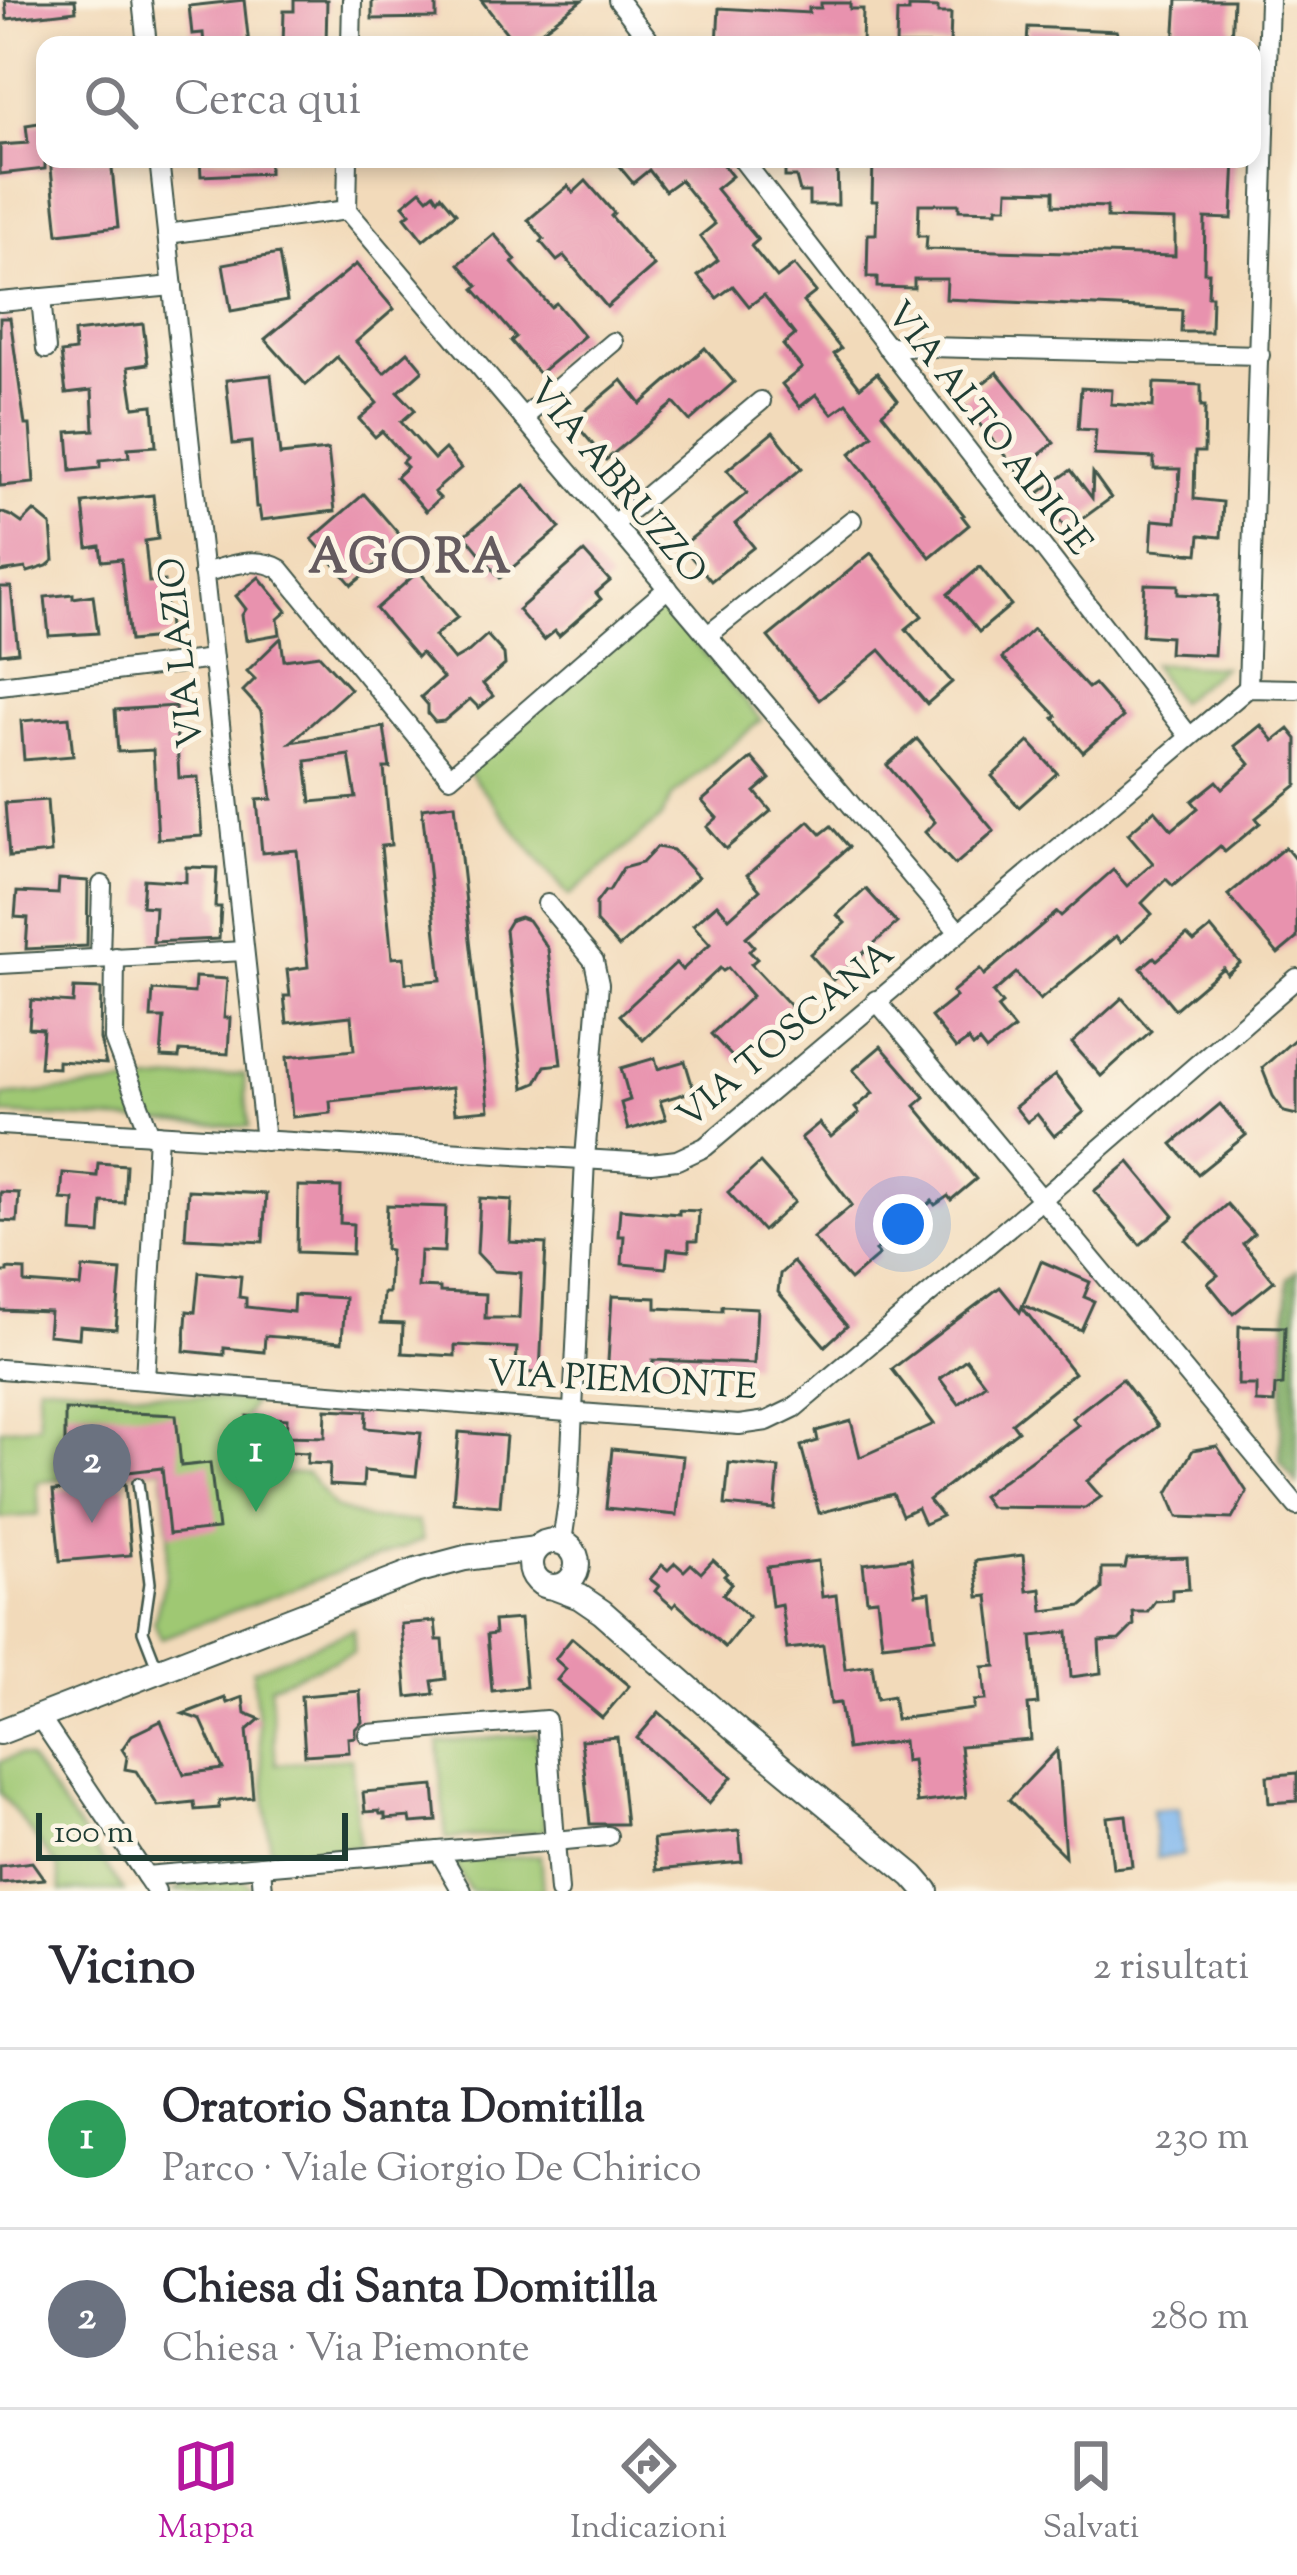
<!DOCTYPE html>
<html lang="it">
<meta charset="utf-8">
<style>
body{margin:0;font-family:"Sorts Mill Goudy",serif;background:#f2f2f3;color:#2b2b33}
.scale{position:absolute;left:36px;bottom:30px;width:312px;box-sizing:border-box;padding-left:12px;border:6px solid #1f3d34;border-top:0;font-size:33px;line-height:42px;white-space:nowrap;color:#1f3d34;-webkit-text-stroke:9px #fcf5e5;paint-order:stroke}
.you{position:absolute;left:903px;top:1224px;width:42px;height:42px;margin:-30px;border:9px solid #fff;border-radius:50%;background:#1a73e8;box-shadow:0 0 0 18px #1a73e833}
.badge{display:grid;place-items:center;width:78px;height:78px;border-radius:50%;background:#b5179e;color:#fff;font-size:39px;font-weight:700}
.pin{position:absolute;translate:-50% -99px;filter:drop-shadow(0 3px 6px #0008)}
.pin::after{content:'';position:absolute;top:63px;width:42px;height:36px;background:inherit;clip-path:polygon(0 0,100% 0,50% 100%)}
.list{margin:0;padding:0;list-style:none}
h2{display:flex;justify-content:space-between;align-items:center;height:156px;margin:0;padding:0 48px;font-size:51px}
h2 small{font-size:39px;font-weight:400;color:#7c7c81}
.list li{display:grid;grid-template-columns:78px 1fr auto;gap:36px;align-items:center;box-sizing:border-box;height:180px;padding:0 48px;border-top:3px solid #e1e1e2}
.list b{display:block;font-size:45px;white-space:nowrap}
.list p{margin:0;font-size:39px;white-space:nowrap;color:#7c7c81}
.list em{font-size:39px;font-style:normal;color:#7c7c81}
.icon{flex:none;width:66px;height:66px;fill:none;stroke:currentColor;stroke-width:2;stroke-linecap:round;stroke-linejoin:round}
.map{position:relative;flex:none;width:1297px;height:1891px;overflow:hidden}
.search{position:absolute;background:#fff;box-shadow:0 6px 18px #0003;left:36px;right:36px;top:36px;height:132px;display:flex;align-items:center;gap:30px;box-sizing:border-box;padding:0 42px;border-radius:24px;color:#7c7c81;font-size:45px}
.sheet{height:516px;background:#fff}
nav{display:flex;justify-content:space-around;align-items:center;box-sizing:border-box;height:168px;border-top:3px solid #e1e1e2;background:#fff;font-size:33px;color:#7c7c81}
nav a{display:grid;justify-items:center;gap:6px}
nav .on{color:#b5179e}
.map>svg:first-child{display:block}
.green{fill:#9fc873;stroke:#5f8254;stroke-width:3}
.forest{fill:#7fac65;stroke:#4f744c;stroke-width:3}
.water{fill:#7eb6ee;stroke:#4e7a91;stroke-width:3}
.building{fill:#e892ae;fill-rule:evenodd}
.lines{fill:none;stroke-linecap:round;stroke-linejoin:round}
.service-casing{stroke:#3f5548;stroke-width:14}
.minor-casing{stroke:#3f5548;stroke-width:22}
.tertiary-casing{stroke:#3f5548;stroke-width:28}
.service{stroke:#fff;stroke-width:9}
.minor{stroke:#fff;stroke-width:18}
.tertiary{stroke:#fff;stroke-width:24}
.labels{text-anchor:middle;stroke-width:10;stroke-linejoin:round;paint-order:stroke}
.street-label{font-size:36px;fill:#1f3d34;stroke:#fcf5e5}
.district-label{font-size:48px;font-weight:bold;letter-spacing:3px;fill:#655b5f;stroke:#fcf5e5}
</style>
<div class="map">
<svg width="1297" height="1891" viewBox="0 0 1297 1891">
<rect width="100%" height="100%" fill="#fcf5e5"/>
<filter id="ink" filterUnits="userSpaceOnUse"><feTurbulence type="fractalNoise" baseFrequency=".00833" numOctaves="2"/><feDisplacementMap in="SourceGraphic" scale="24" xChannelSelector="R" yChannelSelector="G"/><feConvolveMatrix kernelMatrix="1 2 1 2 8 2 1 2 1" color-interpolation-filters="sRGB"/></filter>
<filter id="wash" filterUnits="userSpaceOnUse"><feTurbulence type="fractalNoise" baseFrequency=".004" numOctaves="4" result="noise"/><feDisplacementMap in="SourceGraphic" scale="48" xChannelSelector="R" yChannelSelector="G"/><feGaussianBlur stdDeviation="2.7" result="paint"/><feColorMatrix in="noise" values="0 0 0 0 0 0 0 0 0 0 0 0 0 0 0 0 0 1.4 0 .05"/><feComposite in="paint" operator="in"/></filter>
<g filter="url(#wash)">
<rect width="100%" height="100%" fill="#f2daba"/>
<g class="green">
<path d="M660,602L761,720L673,795L661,818L569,896L467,771Z"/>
<path d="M1152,664L1223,667L1178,702Z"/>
<path d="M244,1074L249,1127L1,1114L2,1096Z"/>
<path d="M38,1383L253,1402L233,1438L278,1474L307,1473L335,1508L367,1519L418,1522L423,1540L161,1638L154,1622L165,1580L169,1534L162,1468L37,1482L39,1515L0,1518V1429L39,1425Z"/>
<path d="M354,1629V1652L270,1686L276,1764L351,1758L359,1846L271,1855L253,1670Z"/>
<path d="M537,1734L545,1831L446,1839L438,1742Z"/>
<path d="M19,1755L28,1758L124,1891H61L58,1868L0,1792V1762Z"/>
<path d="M540,1855L543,1891H470L453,1861Z"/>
<path d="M240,1880L247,1883L253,1891H174L185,1884Z"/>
</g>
<path class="forest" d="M1297,1270V1484L1280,1461L1288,1278Z"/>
<path class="water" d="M1179,1808L1183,1855L1157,1858L1152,1810Z"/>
<g id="blocks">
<g class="building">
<path d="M5,0H75L76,11L7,19Z"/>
<path d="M244,0L249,45H204L203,33L192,34L189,6Z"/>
<path d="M294,0H327L326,45H283L284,11H294Z"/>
<path d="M372,0H436V18L372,19Z"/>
<path d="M481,0H582L523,45H516Z"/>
<path d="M1177,0H1233L1231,45H1174Z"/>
<path d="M821,3H850V9H863L862,45H717L719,8L809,13V8H821Z"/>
<path d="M909,7L938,8V13H951L950,45H896L897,12H909Z"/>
<path d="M1028,27L1117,31V45H1027Z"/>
<path d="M45,122V169L0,174V145L28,143L26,125Z"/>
<path d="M50,159H111L118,227L58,234Z"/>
<path d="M200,159H269V173L201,176Z"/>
<path d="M613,159H718L732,176L716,189L758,240L751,246L777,278L794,265L816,292L803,302L841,349L834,354L860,387L877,373L898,400L882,413L964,515L962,516L969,525L930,557L850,454L873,435L847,403L832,414L816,394L800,407L782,384L802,368L783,345L795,335L764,295L749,306L733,286L717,298L698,276L718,260L700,236L715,224L680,180L665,191L649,170L633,183Z"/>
<path d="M785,159H837L838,205H809V192H800L796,177H785Z"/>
<path d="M873,159H1235L1232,219L1205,218L1204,272H1209L1208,296H1212L1211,332H1181L1182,310L946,299L947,279H914V288L877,287V277H867L868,234H876L877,201H872ZM1008,190L1054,191V205L1107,207V218L1175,220V256L926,249L927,236H918L919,204H959V210L997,211V207H1007Z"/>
<path d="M586,181L614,213L611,216L654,266L607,307L564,256L557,261L541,242L544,239L528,220L568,186L573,193Z"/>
<path d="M421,190L428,198L434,193L438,199L441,195L456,213L423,240L405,217L410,213L403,205Z"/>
<path d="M494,234L516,260L512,263L551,307L556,303L584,336L539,374L511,341L516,337L474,289L478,286L459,264Z"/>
<path d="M279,254L287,301L231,311L223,264Z"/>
<path d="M356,264L394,309L356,342L384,373L408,352L423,370L398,392L415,410L401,422L434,459L445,449L461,468L434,492L440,498L426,511L396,477L407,467L402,462L406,458L382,431L375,437L359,419L377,403L337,357L306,385L265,339Z"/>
<path d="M0,318H10L25,425H30L34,483L0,486Z"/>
<path d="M143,324L148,364L128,367L134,407L153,405L156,446L128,448L129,457L100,460V468L71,471L68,432L94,430L92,390L66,393L61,353L75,351L74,332Z"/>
<path d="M705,348L734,382L690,421L674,403L606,460L573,421L622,380L641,404Z"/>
<path d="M997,372L1054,443L1018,472L961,401Z"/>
<path d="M271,375L280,455L328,450L335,511L261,520L259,507H256L251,442L233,444L226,380Z"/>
<path d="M1154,383L1201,385V406H1205L1204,452H1195L1194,499L1223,502L1221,537L1200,535L1198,554L1151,550L1153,520L1176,522L1180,469H1154V458L1094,455L1096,430L1078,429L1081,388L1112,390L1111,404L1153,407Z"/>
<path d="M773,432L802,468L735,524L754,547L711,581L682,546L747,493L727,470Z"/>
<path d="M1071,470L1092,498L1093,473L1111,498L1067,530L1039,493Z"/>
<path d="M525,485L560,528L500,578L465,535Z"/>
<path d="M364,494L405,541L352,585L312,539Z"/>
<path d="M153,495L158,539L145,541L149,582L164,581L170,637L130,641L121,559L102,561L100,546L88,548L83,503Z"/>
<path d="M34,511L51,525L54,560L47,566L28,572L25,568L0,572V512L12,516L22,523Z"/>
<path d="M584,552L610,581L596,593L601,599L559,636L555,631L544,640L518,610Z"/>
<path d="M871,553L922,616L906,629L952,682L927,704L880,650L819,700L768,637Z"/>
<path d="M980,567L1011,605L979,632L948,594Z"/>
<path d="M419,571L458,617L434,636L454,660L468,652L487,635L504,654L505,665L483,684L493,696L479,708L470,699L444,721L435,722L428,714V705L421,697L443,678L421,653L417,657L376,609Z"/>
<path d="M259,577L287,611L278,619L280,634L246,640L242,615L246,609L236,596Z"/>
<path d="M1145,584L1178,585V594L1218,596L1214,655L1169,653L1170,637L1142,635Z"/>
<path d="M0,587H11L18,652L0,654Z"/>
<path d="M73,594V598L93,595L98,633L49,636L45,597Z"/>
<path d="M1033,629L1088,688L1094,684L1123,717L1083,752L1054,718L1057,716L1002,658Z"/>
<path d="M281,638L284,660L319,655L350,689L291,742L384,727L390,768H384L391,845L381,846L392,958L404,957L406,983L441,980L422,808L455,804L489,1110L455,1113L452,1088L330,1101L331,1113L292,1117L287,1057L354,1050L351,1016L287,1023L284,996H290L287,970L308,967L297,850L262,853L257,800L272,799L261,711L243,691L255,679L247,671ZM349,755L356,798L311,802L306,761Z"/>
<path d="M175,706L179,778L198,777L202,836L158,839L153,750L118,752L115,710Z"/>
<path d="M69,717L73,756L24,760L21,721Z"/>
<path d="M1261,725L1274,741L1289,729L1297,739V785L1256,818L1260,823L1225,852L1220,846L1173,886L1166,879L1142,903L1152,914L1121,942L1116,936L1040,1000L1016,973L993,993L1002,1004L997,1008L1014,1029L986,1051L979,1042L973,1047L968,1040L956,1049L931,1017L956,997L952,992L980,969L984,975L1057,912L1061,916L1113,870L1127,886L1153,863L1128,834L1155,810L1172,830L1198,808L1192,801L1217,781L1223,788L1250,764L1235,746Z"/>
<path d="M917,739L994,831L955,865L925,832L935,822L887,765Z"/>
<path d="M1029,742L1057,773L1019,807L992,776Z"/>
<path d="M752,758L770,779L755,792L771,811L726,849L707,827L717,818L702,801Z"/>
<path d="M47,800L51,853L9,857L5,803Z"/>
<path d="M809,821L821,834L831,826L849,847L746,937L754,946L749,951L757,959L751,964L794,1010L737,1062L711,1034L752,996L728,968L723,971L720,968L643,1040L620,1015L676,963L682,970L710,944L693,925L717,904L729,918L760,890L747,875Z"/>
<path d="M657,847L673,850L698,877L619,947L596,922V903L605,891H609L623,868L642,863Z"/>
<path d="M1285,847L1297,862V938L1278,954L1228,895Z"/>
<path d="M186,867L217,868L215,907H221L219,939L153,942L155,907L142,906L144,879L186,882Z"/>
<path d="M59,879L88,881L87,946L26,949L28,918L15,917L17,892L58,894Z"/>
<path d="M866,889L897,923L833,980L810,954L845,923L837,915Z"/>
<path d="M520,917L528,920L548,949L561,1064L545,1066L536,1083L524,1088L505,930L511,920Z"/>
<path d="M1211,928L1240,963L1227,974L1223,968L1175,1009L1141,968L1154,957L1157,960L1187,935L1194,942Z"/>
<path d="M195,977L227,979L224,1018H230L228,1054L180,1051L179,1058L161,1057L164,1018H151L153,990L194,993Z"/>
<path d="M74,988L101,989L100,1039L106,1064L58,1061V1068L40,1067L43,1029L29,1028L31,1000L73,1003Z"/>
<path d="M1122,998L1151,1031L1101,1076L1072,1043Z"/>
<path d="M1297,1037V1115L1284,1112L1273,1096L1262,1068Z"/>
<path d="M881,1046L925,1097L915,1106L976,1179L951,1200L948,1196L935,1205L932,1201L875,1251L879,1255L850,1280L813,1238L852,1205L801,1138L819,1123L831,1137L859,1113L855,1108L873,1093L853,1070Z"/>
<path d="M655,1058L658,1069L685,1061L694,1091L660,1101L666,1119L628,1130L621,1103L630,1100L621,1068Z"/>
<path d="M1055,1075L1084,1112L1054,1136L1037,1114L1027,1122L1015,1107Z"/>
<path d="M1220,1104L1246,1135L1198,1174L1172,1144Z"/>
<path d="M1129,1162L1174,1216L1140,1245L1094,1191Z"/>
<path d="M98,1163L126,1165L124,1203L102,1202L100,1234L72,1232L74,1200L61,1199L63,1173L97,1176Z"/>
<path d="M760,1163L795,1202L763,1231L728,1192Z"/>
<path d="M298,1186L341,1187L340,1223L353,1224L352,1254L297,1252Z"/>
<path d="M188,1190L266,1194L263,1242L185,1238Z"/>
<path d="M0,1192L19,1193L17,1222L0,1221Z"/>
<path d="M480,1198L512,1200L510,1242L546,1244L540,1373L516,1372L517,1348L455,1345V1356L402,1353L403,1324L381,1323L383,1293H388L390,1250L385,1249L387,1205L446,1207L444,1252L420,1251L418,1287L440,1288V1292L486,1294L485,1318H519L521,1273L494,1271L477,1253Z"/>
<path d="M1227,1204L1254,1234L1243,1244L1274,1281L1233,1314L1208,1283L1218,1275L1186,1240Z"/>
<path d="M620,1209L679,1214V1210L699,1211L697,1241H689V1251L668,1249L666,1268L622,1264L624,1236H618Z"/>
<path d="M1041,1261L1090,1282L1084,1297L1094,1301L1081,1330L1023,1305Z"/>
<path d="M793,1262L847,1326L825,1346L778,1292L780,1274Z"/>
<path d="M83,1268L121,1271L116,1329L80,1326L79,1338L48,1335L50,1312L0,1310V1272H7V1269L25,1270V1283L81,1287Z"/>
<path d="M199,1272L241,1276L239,1297L246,1298V1307L293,1312L294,1295L345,1298L342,1342L265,1336L264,1352L224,1348V1355L184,1351L187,1311L195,1312Z"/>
<path d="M1000,1287L1020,1312L1022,1307L1074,1373L1012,1423L1018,1431L929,1500L942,1516L924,1524L917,1508L902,1515L893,1494L819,1513L801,1446L818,1441L816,1431L851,1421L860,1457L934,1424L892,1369ZM966,1359L985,1384L959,1404L940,1379Z"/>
<path d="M612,1296L656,1298V1308L722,1311V1306L757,1308L754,1364L653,1360L652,1380L607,1378Z"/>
<path d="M1239,1326L1285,1327L1283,1385L1275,1386L1274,1403L1256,1402V1385H1238Z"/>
<path d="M1122,1379L1158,1426L1087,1481L1101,1497L1085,1508L990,1507L982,1496L1078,1425L1072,1418Z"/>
<path d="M326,1409L367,1411L366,1428L421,1433L416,1476L364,1471L363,1487L329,1485L330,1464L307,1463L308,1453L268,1451V1438L245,1437L247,1416L287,1419L286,1436L325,1437Z"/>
<path d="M65,1410L176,1415L181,1466L210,1463L218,1529L169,1534L162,1468L111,1474L110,1440L65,1442Z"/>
<path d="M459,1432L506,1436L500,1506L453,1502Z"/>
<path d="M1217,1446L1247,1492L1232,1519L1178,1517L1168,1493L1193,1450Z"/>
<path d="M612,1449L683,1456L677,1515L606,1508Z"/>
<path d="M729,1463L779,1468L775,1510L725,1505Z"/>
<path d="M125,1484L131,1555L60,1561L53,1491Z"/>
<path d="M1023,1555L1027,1591L1041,1589L1043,1611L1082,1606L1102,1589V1568H1125L1127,1559L1187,1557L1189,1589L1172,1590V1600L1155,1601L1147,1612H1133L1134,1625L1119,1640L1099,1641L1101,1673L1071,1677L1068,1632L1032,1636L1038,1704L1028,1705L1031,1740L960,1746L966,1797L917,1803L912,1760L905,1761L903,1741L847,1749L840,1703L831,1704L823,1645L787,1649L781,1604L772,1606L767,1567L818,1561L822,1597L836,1595L845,1669L872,1665L877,1699L893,1696L896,1719L974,1709V1701L986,1700L983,1667L996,1666L988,1596L979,1597L975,1561Z"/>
<path d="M911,1558L916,1594L930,1592L935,1638L882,1644L877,1599L867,1600L863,1564Z"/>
<path d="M713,1560L727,1573L724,1576L732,1583L723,1594L749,1617L725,1647L676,1603L673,1607L655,1591L659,1586L650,1579L662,1565L668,1570L675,1563L684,1571L691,1564L701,1573Z"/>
<path d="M520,1619L526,1687L492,1691L487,1635L495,1634L494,1621Z"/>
<path d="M435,1621L437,1640H443L446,1679L432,1681L434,1694L407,1697L401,1624Z"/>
<path d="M572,1638L629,1686L602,1718L557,1680L566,1669L555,1659Z"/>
<path d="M360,1691L362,1722L355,1729V1737L348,1738L349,1752L305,1755L301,1696Z"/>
<path d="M243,1697L245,1713L260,1719L247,1730L253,1797L219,1801V1808L195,1810L194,1802L158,1806L136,1771L125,1769L127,1757L122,1749L132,1735L161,1721L184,1774L223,1769L201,1720L183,1714L225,1698L227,1703Z"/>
<path d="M659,1712L732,1777L709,1803L637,1738Z"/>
<path d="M617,1737L626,1824H590L581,1740Z"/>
<path d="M1057,1750L1065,1856L1009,1800Z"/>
<path d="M1297,1773V1801L1269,1803L1267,1776Z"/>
<path d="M434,1786L437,1821L411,1823L410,1817L385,1819V1814H380L379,1811L365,1812L363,1792Z"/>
<path d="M1126,1815L1132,1866L1113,1868L1107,1817Z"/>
<path d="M739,1831L742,1862L656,1870L653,1839Z"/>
<path d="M32,1862L44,1879L0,1883V1866Z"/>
</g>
</g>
</g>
<g filter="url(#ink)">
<use href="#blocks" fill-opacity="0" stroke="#3f5548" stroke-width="3"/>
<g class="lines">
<g class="service-casing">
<path id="service" d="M138,1483L150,1583L143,1631L157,1667"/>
</g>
<g class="minor-casing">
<g id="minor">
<path d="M142,0L147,45"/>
<path d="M618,0L653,45"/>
<path d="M351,45L352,0"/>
<path d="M159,159L265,1141"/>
<path d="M742,159L1189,736"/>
<path d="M347,210L348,159"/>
<path d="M167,234L347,210L958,931"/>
<path d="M41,298L46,349"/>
<path d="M0,302L173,286"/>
<path d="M886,346L1260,355"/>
<path d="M523,418L613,342"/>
<path d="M614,524L761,401"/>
<path d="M203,573C230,566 255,555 280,569L450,777L668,588"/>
<path d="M708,635L852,520"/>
<path d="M0,685L213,659"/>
<path d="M1248,688L1269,0"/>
<path d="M547,904L594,961L599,984L585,1159L569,1494L562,1542"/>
<path d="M115,957L114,1039L150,1134"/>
<path d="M100,958L102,885"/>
<path d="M0,964L244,951"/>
<path d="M876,1000L1297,1506"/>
<path d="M0,1125L651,1163L677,1160L705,1147L1248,688L1297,689"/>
<path d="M0,1369L739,1425L767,1421L794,1408L1042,1199L1297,978"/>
<path d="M145,1380L158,1134"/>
<path d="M40,1718L146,1876"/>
<path d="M368,1734L546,1720L555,1841L608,1836"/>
<path d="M439,1851L462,1891"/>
<path d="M261,1866L555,1841L559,1891"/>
<path d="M156,1891L146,1876L261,1866L263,1891"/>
</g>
</g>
<g class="tertiary-casing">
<g id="tertiary">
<circle cx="554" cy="1564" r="23"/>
<path d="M556,1588L580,1597L602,1612L733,1727L913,1876L926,1891"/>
<path d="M0,1732L416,1571L465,1558L536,1549"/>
</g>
</g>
<use href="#service" class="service"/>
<use href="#minor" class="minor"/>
<use href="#tertiary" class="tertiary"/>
</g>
</g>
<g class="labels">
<g class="street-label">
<text transform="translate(991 427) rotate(52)" y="13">VIA ALTO ADIGE</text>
<text transform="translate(619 480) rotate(50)" y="13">VIA ABRUZZO</text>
<text transform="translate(179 653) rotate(-96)" y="13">VIA LAZIO</text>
<text transform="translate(784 1033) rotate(-40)" y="13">VIA TOSCANA</text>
<text transform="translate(622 1378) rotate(3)" y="13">VIA PIEMONTE</text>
</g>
<g class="district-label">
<text x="411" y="572">AGORA</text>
</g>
</g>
</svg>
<div class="scale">100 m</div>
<div class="you"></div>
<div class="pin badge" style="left:256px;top:1512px;background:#2e9e5b">1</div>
<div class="pin badge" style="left:92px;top:1523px;background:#6b7280">2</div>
<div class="search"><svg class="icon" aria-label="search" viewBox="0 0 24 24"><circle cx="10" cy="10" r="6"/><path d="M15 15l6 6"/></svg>Cerca qui</div>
</div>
<section class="sheet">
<h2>Vicino<small>2 risultati</small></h2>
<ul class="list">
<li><span class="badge" style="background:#2e9e5b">1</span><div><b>Oratorio Santa Domitilla</b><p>Parco · Viale Giorgio De Chirico</p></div><em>230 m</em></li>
<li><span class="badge" style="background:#6b7280">2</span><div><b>Chiesa di Santa Domitilla</b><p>Chiesa · Via Piemonte</p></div><em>280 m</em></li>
</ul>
</section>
<nav>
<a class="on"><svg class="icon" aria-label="map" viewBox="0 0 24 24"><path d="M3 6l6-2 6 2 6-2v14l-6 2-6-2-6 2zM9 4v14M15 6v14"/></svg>Mappa</a>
<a><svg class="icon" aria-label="directions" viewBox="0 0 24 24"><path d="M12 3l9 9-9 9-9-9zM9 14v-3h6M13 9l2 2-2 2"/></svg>Indicazioni</a>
<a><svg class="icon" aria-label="saved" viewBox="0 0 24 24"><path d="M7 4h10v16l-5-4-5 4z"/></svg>Salvati</a>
</nav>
